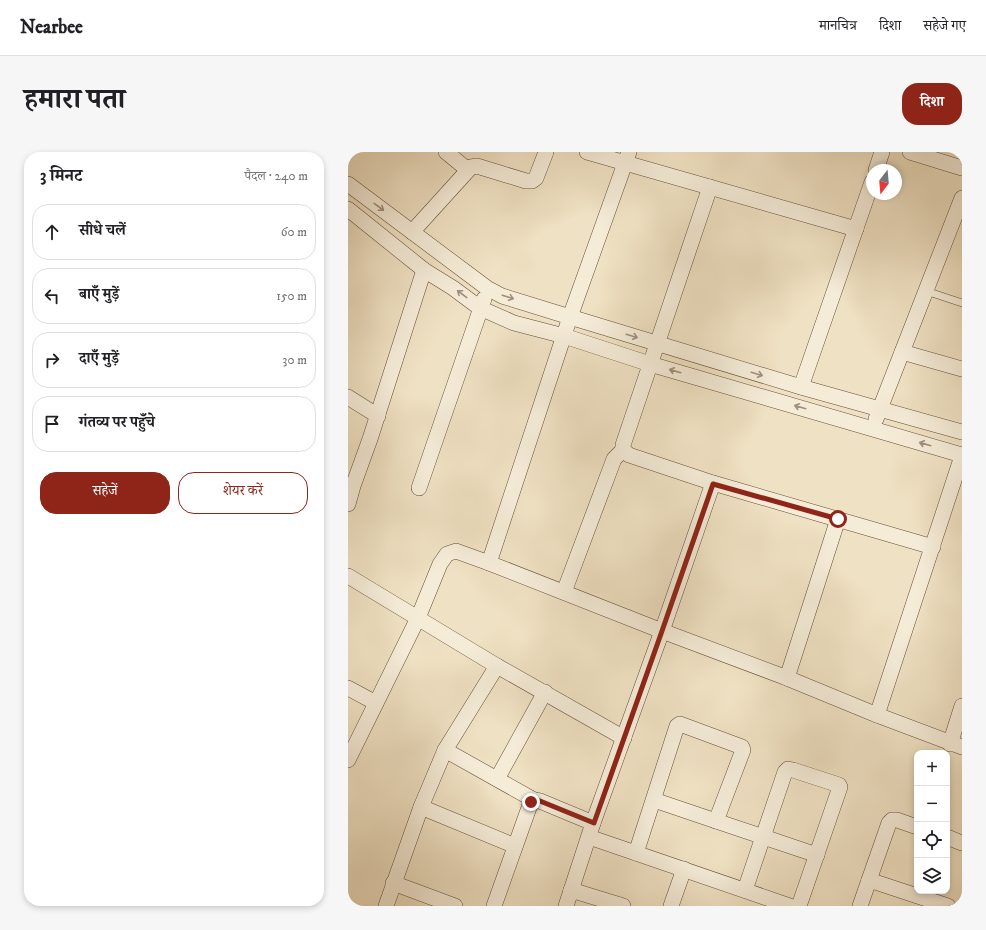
<!DOCTYPE html>
<html lang="hi">
<meta charset="utf-8">
<style>
body{margin:0;font-family:"IM FELL DW Pica","Noto Serif Devanagari",serif;background:#f6f6f6;color:#202124}
.controls{position:absolute;right:12px;bottom:12px;display:grid;overflow:hidden;border-radius:8px;box-shadow:0 2px 6px #0003}
.controls button{width:36px;height:36px;display:grid;place-items:center;padding:0;border:0;border-bottom:1px solid #e0e0e0;background:#fff;color:#202124;font:20px sans-serif}
.compass{position:absolute;left:518px;top:12px;width:36px;height:36px;border-radius:50%;background:#fff;box-shadow:0 2px 6px #0003;rotate:196deg}
.stop{position:absolute;width:12px;height:12px;margin:-9px;border:3px solid #8f2418;border-radius:50%;background:#fff}
.stop.end{background:#8f2418;border-color:#fff;box-shadow:0 1px 4px #0008}
.list{margin:0;padding:0;list-style:none}
h2{display:flex;justify-content:space-between;align-items:center;height:52px;margin:0;padding:0 16px;font-size:17px}
h2 small{font-size:13px;font-weight:400;color:#757577}
.list li{display:grid;grid-template-columns:26px 1fr auto;gap:12px;align-items:center;box-sizing:border-box;height:56px;margin:0 8px 8px;padding:0 8px;border:1px solid #e0e0e0;border-radius:16px}
.list b{display:block;font-size:15px;white-space:nowrap}
.list em{font-size:13px;font-style:normal;color:#757577}
.actions{display:flex;gap:8px;padding:12px 16px}
.actions a{flex:1;padding:9px 0;border:1px solid #8f2418;border-radius:16px;text-align:center;font-size:14px;color:#8f2418}
.actions .main{background:#8f2418;color:#fff}
.icon{flex:none;width:22px;height:22px;fill:none;stroke:currentColor;stroke-width:2;stroke-linecap:round;stroke-linejoin:round}
.map{position:relative;flex:none;width:614px;height:754px;overflow:hidden;border-radius:16px}
header{display:flex;align-items:center;gap:24px;box-sizing:border-box;height:56px;padding:0 20px;background:#fff;border-bottom:1px solid #e0e0e0}
header strong{font-size:19px}
nav{display:flex;gap:22px;margin-inline-start:auto;font-size:14px}
.intro{display:flex;align-items:center;justify-content:space-between;box-sizing:border-box;height:96px;padding:0 24px}
h1{margin:0;font-size:28px}
.button{padding:10px 18px;border-radius:16px;background:#8f2418;color:#fff;font-size:14px;font-weight:700}
main{display:flex;gap:24px;padding:0 24px}
aside{flex:1;background:#fff;border-radius:16px;box-shadow:0 2px 6px #0003}
.map>svg:first-child{display:block}
.lines{fill:none;stroke-linecap:round;stroke-linejoin:round}
.service-casing{stroke:#654f3a;stroke-width:8}
.minor-casing{stroke:#654f3a;stroke-width:16}
.service{stroke:#f5ecd8;stroke-width:7}
.minor{stroke:#f5ecd8;stroke-width:15}
.oneway{stroke:#a08f7c}
.route{stroke:#8f2418;stroke-width:5}
</style>
<header>
<strong>Nearbee</strong>
<nav><a>मानचित्र</a><a>दिशा</a><a>सहेजे गए</a></nav>
</header>
<div class="intro"><h1>हमारा पता</h1><a class="button">दिशा</a></div>
<main>
<aside>
<h2>3 मिनट<small>पैदल · 240 m</small></h2>
<ul class="list">
<li><svg class="icon" aria-label="ahead" viewBox="0 0 24 24"><path d="M12 20V5M6 11l6-6 6 6"/></svg><div><b>सीधे चलें</b></div><em>60 m</em></li>
<li><svg class="icon" aria-label="left" viewBox="0 0 24 24"><path d="M17 20v-9H6M10 6l-5 5 5 5"/></svg><div><b>बाएँ मुड़ें</b></div><em>150 m</em></li>
<li><svg class="icon" aria-label="right" viewBox="0 0 24 24"><path d="M7 20v-9h11M14 6l5 5-5 5"/></svg><div><b>दाएँ मुड़ें</b></div><em>30 m</em></li>
<li><svg class="icon" aria-label="arrive" viewBox="0 0 24 24"><path d="M6 21V4h12l-3 4 3 4H6"/></svg><div><b>गंतव्य पर पहुँचे</b></div></li>
</ul>
<div class="actions"><a class="main">सहेजें</a><a>शेयर करें</a></div>
</aside>
<div class="map">
<svg width="614" height="754" viewBox="0 0 614 754">
<rect width="100%" height="100%" fill="#efe1c3"/>
<filter id="stains"><feTurbulence type="fractalNoise" baseFrequency=".005" numOctaves="4"/><feColorMatrix values="0 0 0 0 .2 0 0 0 0 .09 0 0 0 0 .02 0 0 0 .5 -.17"/></filter>
<radialGradient id="worn" r=".72"><stop offset=".6" stop-color="#630" stop-opacity="0"/><stop offset="1" stop-color="#630" stop-opacity=".3"/></radialGradient>
<g class="lines">
<g class="service-casing">
<path id="service" d="M578,139L614,151"/>
</g>
<g class="minor-casing">
<g id="minor">
<path d="M98,0L120,18"/>
<path d="M239,0L508,77"/>
<path d="M562,0L614,16"/>
<path d="M528,18L534,0"/>
<path d="M0,32L139,136L154,144L222,165L453,235L614,280"/>
<path d="M362,35L275,293V298L281,303L365,331L585,395"/>
<path d="M0,57L76,118L105,136L132,156L166,171L216,184L302,212L614,303"/>
<path d="M64,80L123,15L129,14L178,29H184L188,26L198,0"/>
<path d="M554,200L614,217"/>
<path d="M453,235L524,30"/>
<path d="M0,245L30,264"/>
<path d="M528,267L614,46"/>
<path d="M71,336L136,147"/>
<path d="M0,352L5,334L22,287L76,118"/>
<path d="M141,411L222,165L281,0"/>
<path d="M0,424L149,514L276,586"/>
<path d="M216,440L263,315L266,307L275,298"/>
<path d="M439,526L490,367"/>
<path d="M0,536L28,551"/>
<path d="M529,563L614,304"/>
<path d="M602,592L614,554"/>
<path d="M97,598L186,648"/>
<path d="M0,608L70,466L92,412L99,402L108,399L141,411L314,479L439,526L529,563L614,595"/>
<path d="M149,627L197,540"/>
<path d="M306,648L368,669"/>
<path d="M73,655L167,694"/>
<path d="M241,685L442,754"/>
<path d="M599,685L614,691"/>
<path d="M288,701L329,574L332,572L394,595L395,598L368,669L469,703"/>
<path d="M521,728L600,754"/>
<path d="M45,731L107,754"/>
<path d="M223,738L275,754"/>
<path d="M397,738L437,620L440,617L445,618L491,633L492,635L451,754"/>
<path d="M38,754L73,655L97,598L149,514"/>
<path d="M146,754L183,650L186,648L192,649L245,671"/>
<path d="M218,754L245,671L314,479L365,331"/>
<path d="M323,754L336,717"/>
<path d="M512,754L541,671L544,668H549L569,675"/>
</g>
</g>
<use href="#service" class="service"/>
<use href="#minor" class="minor"/>
</g>
<defs><path id="oneway-shaft" d="M-6 0H5M1.5-3L5.5 0L1.5 3" fill="none" stroke-width="1.6" stroke-linecap="round" stroke-linejoin="round"/></defs>
<g class="oneway">
<use href="#oneway-shaft" transform="translate(31 55) rotate(37)"/>
<use href="#oneway-shaft" transform="translate(114 142) rotate(-143)"/>
<use href="#oneway-shaft" transform="translate(160 145) rotate(18)"/>
<use href="#oneway-shaft" transform="translate(284 184) rotate(17)"/>
<use href="#oneway-shaft" transform="translate(327 219) rotate(-164)"/>
<use href="#oneway-shaft" transform="translate(409 222) rotate(17)"/>
<use href="#oneway-shaft" transform="translate(452 255) rotate(-164)"/>
<use href="#oneway-shaft" transform="translate(577 292) rotate(-164)"/>
</g>
<g class="lines">
<path class="route" d="M183,650L186,648L192,649L246,671L314,479L365,332L490,367"/>
</g>
<rect width="100%" height="100%" filter="url(#stains)"/>
<rect width="100%" height="100%" fill="url(#worn)"/>
</svg>
<div class="controls">
<button>+</button>
<button>−</button>
<button><svg class="icon" aria-label="locate" viewBox="0 0 24 24"><circle cx="12" cy="12" r="6"/><path d="M12 2v4M12 18v4M2 12h4M18 12h4"/></svg></button>
<button><svg class="icon" aria-label="layers" viewBox="0 0 24 24"><path d="M12 4l9 5-9 5-9-5zM3 14l9 5 9-5"/></svg></button>
</div>
<svg class="compass" viewBox="-18 -18 36 36"><path d="M0-13l5 13h-10z" fill="#e53935"/><path d="M0 13l5-13h-10z" fill="#757577"/></svg>
<div class="stop" style="left:490px;top:367px"></div>
<div class="stop end" style="left:183px;top:650px"></div>
</div>
</main>
